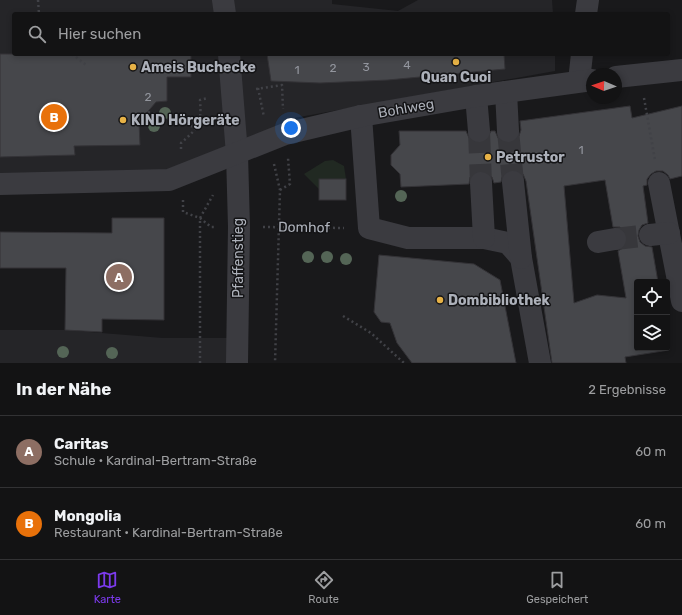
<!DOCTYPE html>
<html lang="de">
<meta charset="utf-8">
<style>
body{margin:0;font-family:Rubik,sans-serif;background:#202022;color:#f1f3f6}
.controls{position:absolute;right:12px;bottom:12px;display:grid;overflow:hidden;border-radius:4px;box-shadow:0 2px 6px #0003}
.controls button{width:36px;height:36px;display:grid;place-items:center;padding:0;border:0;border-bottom:1px solid #323234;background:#131314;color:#f1f3f6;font:20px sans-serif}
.compass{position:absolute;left:586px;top:68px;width:36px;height:36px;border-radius:50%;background:#131314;box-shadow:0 2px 6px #0003;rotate:272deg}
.you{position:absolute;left:291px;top:128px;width:14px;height:14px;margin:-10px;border:3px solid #fff;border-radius:50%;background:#1a73e8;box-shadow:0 0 0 6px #1a73e833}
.badge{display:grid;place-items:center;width:26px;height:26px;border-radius:50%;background:#7c3aed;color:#fff;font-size:13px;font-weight:700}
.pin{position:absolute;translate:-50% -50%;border:2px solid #fff;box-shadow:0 1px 4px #0006}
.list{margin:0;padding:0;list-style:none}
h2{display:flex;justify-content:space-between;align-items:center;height:52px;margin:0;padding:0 16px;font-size:17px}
h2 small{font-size:13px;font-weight:400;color:#9d9ea0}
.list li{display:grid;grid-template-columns:26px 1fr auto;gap:12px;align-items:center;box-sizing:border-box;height:72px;padding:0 16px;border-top:1px solid #323234}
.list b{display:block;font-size:15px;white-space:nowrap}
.list p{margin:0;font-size:13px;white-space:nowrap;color:#9d9ea0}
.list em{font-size:13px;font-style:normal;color:#9d9ea0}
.icon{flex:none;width:22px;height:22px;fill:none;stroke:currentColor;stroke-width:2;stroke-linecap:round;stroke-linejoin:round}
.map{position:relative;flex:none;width:682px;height:363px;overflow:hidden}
.search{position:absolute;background:#131314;box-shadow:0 2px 6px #0003;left:12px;right:12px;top:12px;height:44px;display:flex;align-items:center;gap:10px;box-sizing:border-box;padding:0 14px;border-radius:4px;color:#9d9ea0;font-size:15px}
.sheet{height:196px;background:#131314}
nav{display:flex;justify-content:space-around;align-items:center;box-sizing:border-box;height:56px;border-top:1px solid #323234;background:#131314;font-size:11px;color:#9d9ea0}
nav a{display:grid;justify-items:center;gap:2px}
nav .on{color:#7c3aed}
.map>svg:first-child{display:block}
.built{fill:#252528}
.green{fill:#212922}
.building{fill:#46474b;stroke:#343337;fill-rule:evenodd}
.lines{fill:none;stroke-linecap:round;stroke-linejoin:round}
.minor-tunnel{stroke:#37373b;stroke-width:22;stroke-dasharray:22 11;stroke-linecap:butt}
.path{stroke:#414247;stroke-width:2.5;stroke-dasharray:2 3;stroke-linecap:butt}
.minor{stroke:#3b3b40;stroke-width:22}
.tree{fill:#546556}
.poi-dot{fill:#e7b246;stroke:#141416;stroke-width:1.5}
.labels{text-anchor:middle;stroke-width:3;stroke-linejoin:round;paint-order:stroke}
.number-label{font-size:12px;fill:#93969e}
.poi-label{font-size:14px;font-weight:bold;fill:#adb1ba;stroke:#141416;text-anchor:start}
.street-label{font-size:14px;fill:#adb1ba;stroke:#141416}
</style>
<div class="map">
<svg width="682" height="363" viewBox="0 0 682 363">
<rect width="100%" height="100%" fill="#19191b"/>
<g class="built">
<path d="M0,0H332V4L398,11L418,0H552L553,14H14V54H555V71L294,118L236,153L183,174L0,178Z"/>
<path d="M0,330H65L163,338H240L241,363H0Z"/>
</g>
<path class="green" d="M333,160L344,166L346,179H319V189L304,174L325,161Z"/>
<g class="building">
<path d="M0,54H191V77H167V101L156,102L139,122L140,145L74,146L75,155L0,157Z"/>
<path d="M267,54H504L505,69L388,80L320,83L271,81Z"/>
<path d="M630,106L632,118L682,106V176L670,179L668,175L663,171H656L651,174L647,179V185L643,186L648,223L642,225L639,230L638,236L640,242L645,246L652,247L658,282H637V348H667V336L669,350L625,357L626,363H552L526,181L523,174L518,170H511L505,172L502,177L501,182L494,183L492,177L487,172L480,171L475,172L470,177L469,184L401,187L400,174L391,165V155L400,145L399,131H466L469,138L474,142L480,143L486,141L491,131H495L498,138L503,142L509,143L515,141L519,136L521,130L520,121ZM605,180L613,227H620L624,231L627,237V244L623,248L618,251L626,298L597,295L574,303L564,186Z"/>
<rect x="319" y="179" width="27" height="21"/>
<path d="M112,218H164V320L102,319V332L65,330L66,268H0V232L112,233Z"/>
<path d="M379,255L474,264L500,280L516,363H412L397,343L390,323L381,322L374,312Z"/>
</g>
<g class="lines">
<g class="minor-tunnel">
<path d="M479,131L481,183"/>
<path d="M508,131L513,182"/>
<path d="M615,239L650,235"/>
</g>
<g class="path">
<path d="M38,0L39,14"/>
<path d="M72,54L86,65"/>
<path d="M258,88L264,117"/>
<path d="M256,89L282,85L283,109"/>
<path d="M644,98L655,160"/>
<path d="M148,112L197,128"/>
<path d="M181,149V143C198,128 202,124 200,100L208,98"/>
<path d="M274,164L280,190L275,363"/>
<path d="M280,190L290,184L288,158"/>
<path d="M183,200V212L200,218L211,227H214"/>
<path d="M263,227L344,228"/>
<path d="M343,316L371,333L404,363"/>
<path d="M200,363V218L213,195"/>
</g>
<g class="minor">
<path d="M223,0L225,14"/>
<path d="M586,14L588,0"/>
<path d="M229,54L237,154L239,227L237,363"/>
<path d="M616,77L682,70"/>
<path d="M579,81L582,54"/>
<path d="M506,92L508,131"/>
<path d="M476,96L479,131"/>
<path d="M361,116L369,228L408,238H484L508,243L521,258L540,363"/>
<path d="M513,182L521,258"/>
<path d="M481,183L484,238"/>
<path d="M659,183L682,301"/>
<path d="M0,184L169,180L285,134L361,116L476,96L592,80"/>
<path d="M650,235L669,233"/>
<path d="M598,242L615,239"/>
</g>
</g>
<g class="tree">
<circle cx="165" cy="113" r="6"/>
<circle cx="154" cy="126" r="6"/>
<circle cx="401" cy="196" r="6"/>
<circle cx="308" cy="257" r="6"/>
<circle cx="327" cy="257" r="6"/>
<circle cx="346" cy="259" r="6"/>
<circle cx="63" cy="352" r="6"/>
<circle cx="112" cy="353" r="6"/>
</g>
<g class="poi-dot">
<circle cx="456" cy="62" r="4"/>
<circle cx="133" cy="67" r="4"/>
<circle cx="123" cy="120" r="4"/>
<circle cx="488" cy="157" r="4"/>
<circle cx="440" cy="300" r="4"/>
</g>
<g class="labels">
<g class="number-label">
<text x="407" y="69">4</text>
<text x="366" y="71">3</text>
<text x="333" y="72">2</text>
<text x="297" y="74">1</text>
<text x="148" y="101">2</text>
<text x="581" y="154">1</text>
</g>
<g class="poi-label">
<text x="141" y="72">Ameis Buchecke</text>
<text x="456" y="82" text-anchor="middle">Quan Cuoi</text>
<text x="131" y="125">KIND Hörgeräte</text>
<text x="496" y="162">Petrustor</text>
<text x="448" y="305">Dombibliothek</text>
</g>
<g class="street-label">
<text transform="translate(406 108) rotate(-10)" y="5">Bohlweg</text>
<text transform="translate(304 227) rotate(1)" y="5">Domhof</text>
<text transform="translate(238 258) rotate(-90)" y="5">Pfaffenstieg</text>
</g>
</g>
</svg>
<div class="controls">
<button><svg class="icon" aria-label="locate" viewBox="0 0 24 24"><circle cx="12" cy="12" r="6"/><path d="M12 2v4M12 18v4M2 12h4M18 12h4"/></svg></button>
<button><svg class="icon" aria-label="layers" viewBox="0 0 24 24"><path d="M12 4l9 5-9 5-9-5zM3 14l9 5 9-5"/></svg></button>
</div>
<svg class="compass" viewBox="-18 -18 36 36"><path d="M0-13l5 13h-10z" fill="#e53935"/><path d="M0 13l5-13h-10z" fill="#9d9ea0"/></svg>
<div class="you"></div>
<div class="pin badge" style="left:119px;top:277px;background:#8d6e63">A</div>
<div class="pin badge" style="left:54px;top:117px;background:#e8710a">B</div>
<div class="search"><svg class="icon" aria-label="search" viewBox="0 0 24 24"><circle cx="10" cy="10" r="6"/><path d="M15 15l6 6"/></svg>Hier suchen</div>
</div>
<section class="sheet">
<h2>In der Nähe<small>2 Ergebnisse</small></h2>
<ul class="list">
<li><span class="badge" style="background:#8d6e63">A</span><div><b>Caritas</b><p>Schule · Kardinal-Bertram-Straße</p></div><em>60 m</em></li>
<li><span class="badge" style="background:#e8710a">B</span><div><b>Mongolia</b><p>Restaurant · Kardinal-Bertram-Straße</p></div><em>60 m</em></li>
</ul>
</section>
<nav>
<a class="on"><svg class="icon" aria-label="map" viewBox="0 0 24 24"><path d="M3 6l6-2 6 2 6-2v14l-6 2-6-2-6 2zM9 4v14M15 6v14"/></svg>Karte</a>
<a><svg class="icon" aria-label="directions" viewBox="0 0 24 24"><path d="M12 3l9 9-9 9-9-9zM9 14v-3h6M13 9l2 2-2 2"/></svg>Route</a>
<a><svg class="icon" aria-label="saved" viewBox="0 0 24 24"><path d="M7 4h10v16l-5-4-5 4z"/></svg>Gespeichert</a>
</nav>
